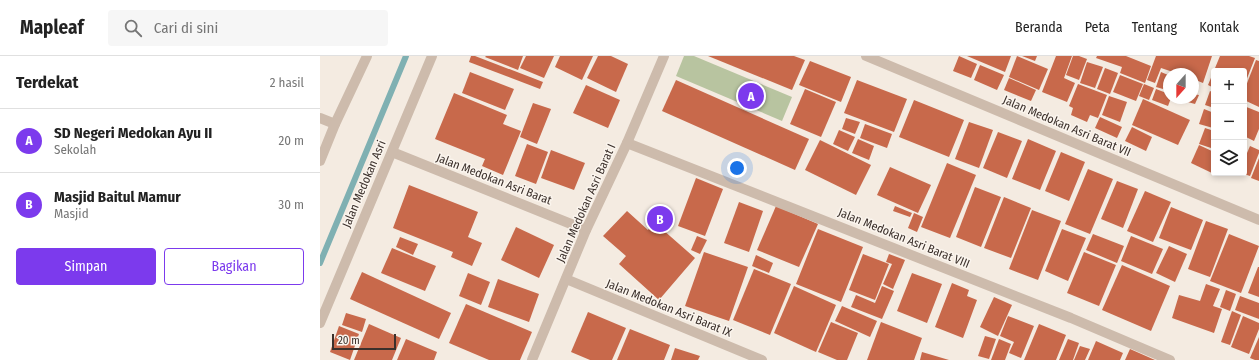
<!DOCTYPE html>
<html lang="id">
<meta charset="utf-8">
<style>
body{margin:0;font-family:"Fira Sans Condensed",sans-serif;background:#f6f6f6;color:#222}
.controls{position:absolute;right:12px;top:12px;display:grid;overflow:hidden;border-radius:4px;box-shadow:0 2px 6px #0003}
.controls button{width:36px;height:36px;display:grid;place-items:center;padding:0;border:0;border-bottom:1px solid #e0e0e0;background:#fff;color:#222;font:20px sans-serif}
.compass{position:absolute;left:843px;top:12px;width:36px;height:36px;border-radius:50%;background:#fff;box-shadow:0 2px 6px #0003;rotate:201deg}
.scale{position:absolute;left:12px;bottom:10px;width:64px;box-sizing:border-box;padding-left:4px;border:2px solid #3b302b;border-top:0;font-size:11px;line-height:14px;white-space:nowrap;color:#3b302b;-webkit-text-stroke:3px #fbf5ee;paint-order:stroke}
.you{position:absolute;left:417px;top:112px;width:14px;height:14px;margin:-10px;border:3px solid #fff;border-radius:50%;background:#1a73e8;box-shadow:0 0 0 6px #1a73e833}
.badge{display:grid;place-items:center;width:26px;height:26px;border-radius:50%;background:#7c3aed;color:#fff;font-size:13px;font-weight:700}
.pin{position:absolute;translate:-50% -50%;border:2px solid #fff;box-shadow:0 1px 4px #0006}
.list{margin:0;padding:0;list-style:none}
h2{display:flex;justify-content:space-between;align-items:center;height:52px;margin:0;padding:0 16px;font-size:17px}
h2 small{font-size:13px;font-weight:400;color:#767676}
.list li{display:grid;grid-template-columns:26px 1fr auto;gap:12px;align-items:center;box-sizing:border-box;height:64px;padding:0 16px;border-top:1px solid #e0e0e0}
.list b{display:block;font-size:15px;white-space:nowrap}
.list p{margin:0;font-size:13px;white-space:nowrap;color:#767676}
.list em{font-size:13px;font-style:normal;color:#767676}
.actions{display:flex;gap:8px;padding:12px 16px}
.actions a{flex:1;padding:9px 0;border:1px solid #7c3aed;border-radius:4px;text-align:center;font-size:14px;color:#7c3aed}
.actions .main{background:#7c3aed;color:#fff}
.icon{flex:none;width:22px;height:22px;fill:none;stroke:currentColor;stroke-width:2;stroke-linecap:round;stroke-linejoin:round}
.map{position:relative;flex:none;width:939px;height:304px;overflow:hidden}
header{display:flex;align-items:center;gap:24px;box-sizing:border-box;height:56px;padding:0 20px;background:#fff;border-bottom:1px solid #e0e0e0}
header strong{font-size:19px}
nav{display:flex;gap:22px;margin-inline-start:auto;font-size:14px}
.search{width:280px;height:36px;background:#f6f6f6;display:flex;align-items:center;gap:10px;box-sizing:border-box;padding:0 14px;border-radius:4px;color:#767676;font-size:15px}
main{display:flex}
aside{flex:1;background:#fff}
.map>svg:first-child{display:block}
.green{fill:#b8c4a0}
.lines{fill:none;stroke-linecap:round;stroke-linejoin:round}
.stream{stroke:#7fb0b2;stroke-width:6}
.building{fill:#c8694b}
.minor{stroke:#cdbbac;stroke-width:10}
.labels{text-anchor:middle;stroke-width:3;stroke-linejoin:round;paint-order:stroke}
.street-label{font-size:12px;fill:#3b302b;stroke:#fbf5ee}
</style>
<header>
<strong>Mapleaf</strong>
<div class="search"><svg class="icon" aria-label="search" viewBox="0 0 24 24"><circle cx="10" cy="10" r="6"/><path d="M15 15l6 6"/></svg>Cari di sini</div>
<nav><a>Beranda</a><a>Peta</a><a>Tentang</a><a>Kontak</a></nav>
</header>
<main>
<aside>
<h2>Terdekat<small>2 hasil</small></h2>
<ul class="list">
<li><span class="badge">A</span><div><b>SD Negeri Medokan Ayu II</b><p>Sekolah</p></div><em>20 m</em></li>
<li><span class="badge">B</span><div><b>Masjid Baitul Mamur</b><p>Masjid</p></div><em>30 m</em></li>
</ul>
<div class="actions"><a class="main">Simpan</a><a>Bagikan</a></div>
</aside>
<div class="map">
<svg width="939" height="304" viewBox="0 0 939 304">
<rect width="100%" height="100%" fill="#f4ebe1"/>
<path class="green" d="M364,0H374L472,41L462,65L356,20Z"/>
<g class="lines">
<path class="stream" d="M0,207L86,0"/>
</g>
<g class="building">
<path d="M151,0H155L223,26L220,33L149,6Z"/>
<path d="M166,0H203L198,14L165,1Z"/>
<path d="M206,0H234L224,22L200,12Z"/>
<path d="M240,0H273L262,24L235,11Z"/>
<path d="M278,0H291L308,8L296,36L267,22Z"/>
<path d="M388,0H474L485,4L472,34Z"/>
<path d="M639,0L657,8L651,22L633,15Z"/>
<path d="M647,0H691L685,16Z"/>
<path d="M697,0L728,13L719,34L689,21Z"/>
<path d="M702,0H717L715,5Z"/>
<path d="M736,0H752L744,22L755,27L747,46L722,36Z"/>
<path d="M753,0H759L767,3L759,24L746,19Z"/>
<path d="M777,0H806L831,10L825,27L800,17L802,11L776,2Z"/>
<path d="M836,0H892L883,27L873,23V18H859L841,12L835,27L827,24Z"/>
<path d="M900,0H929L935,2L924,30V15H894V32L888,29Z"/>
<path d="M936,4L939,5V51L924,44V35Z"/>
<path d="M490,5L531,21L521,46L479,29Z"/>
<path d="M767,6L783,11L775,32L760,27Z"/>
<path d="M660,9L684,19L677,34L654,24Z"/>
<path d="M785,12L798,17L790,38L777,33Z"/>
<path d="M150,16L194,33L185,54L142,37Z"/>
<path d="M841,16L848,19L843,33L836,31Z"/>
<path d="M800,19L823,28L816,45L793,36Z"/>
<path d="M689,22L716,34L711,45L684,34Z"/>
<path d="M356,24L489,83L475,114L342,55Z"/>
<path d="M537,24L587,43L574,76L524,57Z"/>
<path d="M758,28L787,39L778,62L770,59L767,66L751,59L753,52L749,50Z"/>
<path d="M824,28L834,32L829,44L819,40Z"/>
<path d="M266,29L300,44L288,72L253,57Z"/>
<path d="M485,33L516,46L501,81L470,68Z"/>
<path d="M836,33L849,38V42H851L848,50L832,44Z"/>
<path d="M890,35L894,37V52L885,49Z"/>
<path d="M134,37L187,59L183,68L201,75L183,119L162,110L165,103L115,83Z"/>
<path d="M873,38L879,39L875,48L864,45L865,42H873Z"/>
<path d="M789,40L807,46L800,66L782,59Z"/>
<path d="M823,43L870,64L858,89L812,69Z"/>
<path d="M594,44L644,64L629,101L579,81Z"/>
<path d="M213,47L231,53L217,88L200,81Z"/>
<path d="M924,50L939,56V73L934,85L924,80Z"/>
<path d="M884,53L894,57L893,72L879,68Z"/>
<path d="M780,61L802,71L797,82L775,72Z"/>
<path d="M526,62L540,66L535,78L522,73Z"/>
<path d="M649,66L673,74L659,112L635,103Z"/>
<path d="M545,68L572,78L567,92L540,82Z"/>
<path d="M812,71L832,81L826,95L805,85Z"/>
<path d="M885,72L894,75V93L879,88Z"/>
<path d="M519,74L535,81L528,95L513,88Z"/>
<path d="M678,76L702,85L687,122L663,112Z"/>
<path d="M538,83L554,90L549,104L532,97Z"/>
<path d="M708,83L736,95L720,134L692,123Z"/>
<path d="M500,84L551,109L536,139L485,114Z"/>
<path d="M207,88L228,96L216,128L195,120Z"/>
<path d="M879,89L894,96V118L871,107Z"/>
<path d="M930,90L939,94V97L930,120L924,118V104Z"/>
<path d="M231,94L265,107L254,134L221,122Z"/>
<path d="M741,96L765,106L749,145L725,135Z"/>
<path d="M939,102V125L931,122Z"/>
<path d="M627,107L656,119L630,182L601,171Z"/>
<path d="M570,111L611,129L598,157L557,139Z"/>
<path d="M768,113L793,123L770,178L745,168Z"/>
<path d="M376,122L403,133L385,180L358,170Z"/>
<path d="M797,125L818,133L803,172L781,163Z"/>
<path d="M89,129L158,156L148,181L162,187L152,210L131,201L133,196L73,172Z"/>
<path d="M655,131L681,141L661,191L636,181Z"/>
<path d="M825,135L851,146L833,186L807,175Z"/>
<path d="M684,141L711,152L691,202L664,192Z"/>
<path d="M419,146L443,155L429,196L404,187Z"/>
<path d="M456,150L498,168L479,211L437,194Z"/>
<path d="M575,150L592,157L590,161L573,155Z"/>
<path d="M851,151L883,164L871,194L839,182Z"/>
<path d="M712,154L741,165L718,224L689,213Z"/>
<path d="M307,155L328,174L334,166L375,202L339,244L299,208L306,200L283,180Z"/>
<path d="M594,157L603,161L597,176L588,172Z"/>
<path d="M886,165L908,173L890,221L868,213Z"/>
<path d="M196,171L234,189L219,222L181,204Z"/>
<path d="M498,173L543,191L521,246L476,228Z"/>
<path d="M742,173L766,182L748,225L725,215Z"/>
<path d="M773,178L804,190L797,207L766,194Z"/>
<path d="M909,178L939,190L921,237L890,225Z"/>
<path d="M377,180L387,184L380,198L371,194Z"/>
<path d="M811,180L843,193L832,218L801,205Z"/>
<path d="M80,181L98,188L93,199L76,191Z"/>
<path d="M849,190L867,198L855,226L836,217Z"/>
<path d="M72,192L116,210L105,235L61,217Z"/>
<path d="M384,196L428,211L409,265L365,250Z"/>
<path d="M764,196L796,209L779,250L747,237Z"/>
<path d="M543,198L569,208L555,244L529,234Z"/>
<path d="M569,198L585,204L573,233L563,228L572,208L566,206Z"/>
<path d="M436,199L453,207L449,217L432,210Z"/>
<path d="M802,209L850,230L831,275L782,254Z"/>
<path d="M938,211H939V241L928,237Z"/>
<path d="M434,213L471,228L450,279L413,264Z"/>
<path d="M42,216L131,257L119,283L30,243Z"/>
<path d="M148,217L170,226L161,249L139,240Z"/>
<path d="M592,217L622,228L607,267L577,255Z"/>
<path d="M178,223L219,238L209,266L168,251Z"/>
<path d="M632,227L649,234L647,240L657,244L643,282L615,271Z"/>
<path d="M886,228L900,233L893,250L902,253L894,277L852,262L859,239L880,245Z"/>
<path d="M474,230L516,249L496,296L454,277Z"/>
<path d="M562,230L574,235L562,263L531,251L536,239L555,247Z"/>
<path d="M906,234L916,238L910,255L900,251Z"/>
<path d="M920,240L939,247V263L915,254Z"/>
<path d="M674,241L692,249L678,280L660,271Z"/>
<path d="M146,248L212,276L200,304H169L129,287Z"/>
<path d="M522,250L557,265L550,281L515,265Z"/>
<path d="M912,255L921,259L910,289L901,286Z"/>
<path d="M268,256L306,272L292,304H270L251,296Z"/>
<path d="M26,257L46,263L42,276L22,269Z"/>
<path d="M688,260L714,270L701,302L689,297L694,286L680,280Z"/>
<path d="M923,260L939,267V273L929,298L911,291Z"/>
<path d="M511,266L538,277L527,304H517L498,296Z"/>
<path d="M561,266L602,282L594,304H547Z"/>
<path d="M49,268L81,282L72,304H34Z"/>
<path d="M719,268L746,279L736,304H704Z"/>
<path d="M19,270L39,278L30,304L10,296Z"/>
<path d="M310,273L350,289L344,304H297Z"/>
<path d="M665,280L676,283L669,303L658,300Z"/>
<path d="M939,281V304H935L930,302Z"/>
<path d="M86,283L117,296L114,304H77Z"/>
<path d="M679,283L691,288L685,304H671Z"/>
<path d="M748,283L759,287L753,304H739Z"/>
<path d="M776,285L803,297L800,304H768Z"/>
<path d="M760,290L770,293L765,304H754Z"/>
<path d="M355,292L380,300L378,304H351Z"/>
<path d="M810,293L835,304H805Z"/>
<path d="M602,296L629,304H600Z"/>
</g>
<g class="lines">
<g class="minor">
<path d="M546,0L939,164"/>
<path d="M0,62L15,68"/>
<path d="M307,87L751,262L850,304"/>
<path d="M72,96L266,174"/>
<path d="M0,105L15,68L47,0"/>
<path d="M246,223L442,304"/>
<path d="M0,267L112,0"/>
<path d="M212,304L266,174L307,87L344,0"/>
</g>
</g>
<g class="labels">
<g class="street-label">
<text transform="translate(747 70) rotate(23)" y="4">Jalan Medokan Asri Barat VII</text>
<text transform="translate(174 123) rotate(21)" y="4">Jalan Medokan Asri Barat</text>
<text transform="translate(44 128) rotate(-67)" y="4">Jalan Medokan Asri</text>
<text transform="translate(266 147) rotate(-66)" y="4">Jalan Medokan Asri Barat I</text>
<text transform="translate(584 182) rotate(22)" y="4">Jalan Medokan Asri Barat VIII</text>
<text transform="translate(349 252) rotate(22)" y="4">Jalan Medokan Asri Barat IX</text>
</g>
</g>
</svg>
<div class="controls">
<button>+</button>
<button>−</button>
<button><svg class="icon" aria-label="layers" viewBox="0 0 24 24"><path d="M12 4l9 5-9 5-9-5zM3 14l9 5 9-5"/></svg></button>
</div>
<svg class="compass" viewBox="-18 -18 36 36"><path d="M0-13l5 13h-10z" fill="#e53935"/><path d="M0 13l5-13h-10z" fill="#767676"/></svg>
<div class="scale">20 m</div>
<div class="you"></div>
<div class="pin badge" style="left:431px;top:40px">A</div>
<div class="pin badge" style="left:340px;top:163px">B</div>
</div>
</main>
